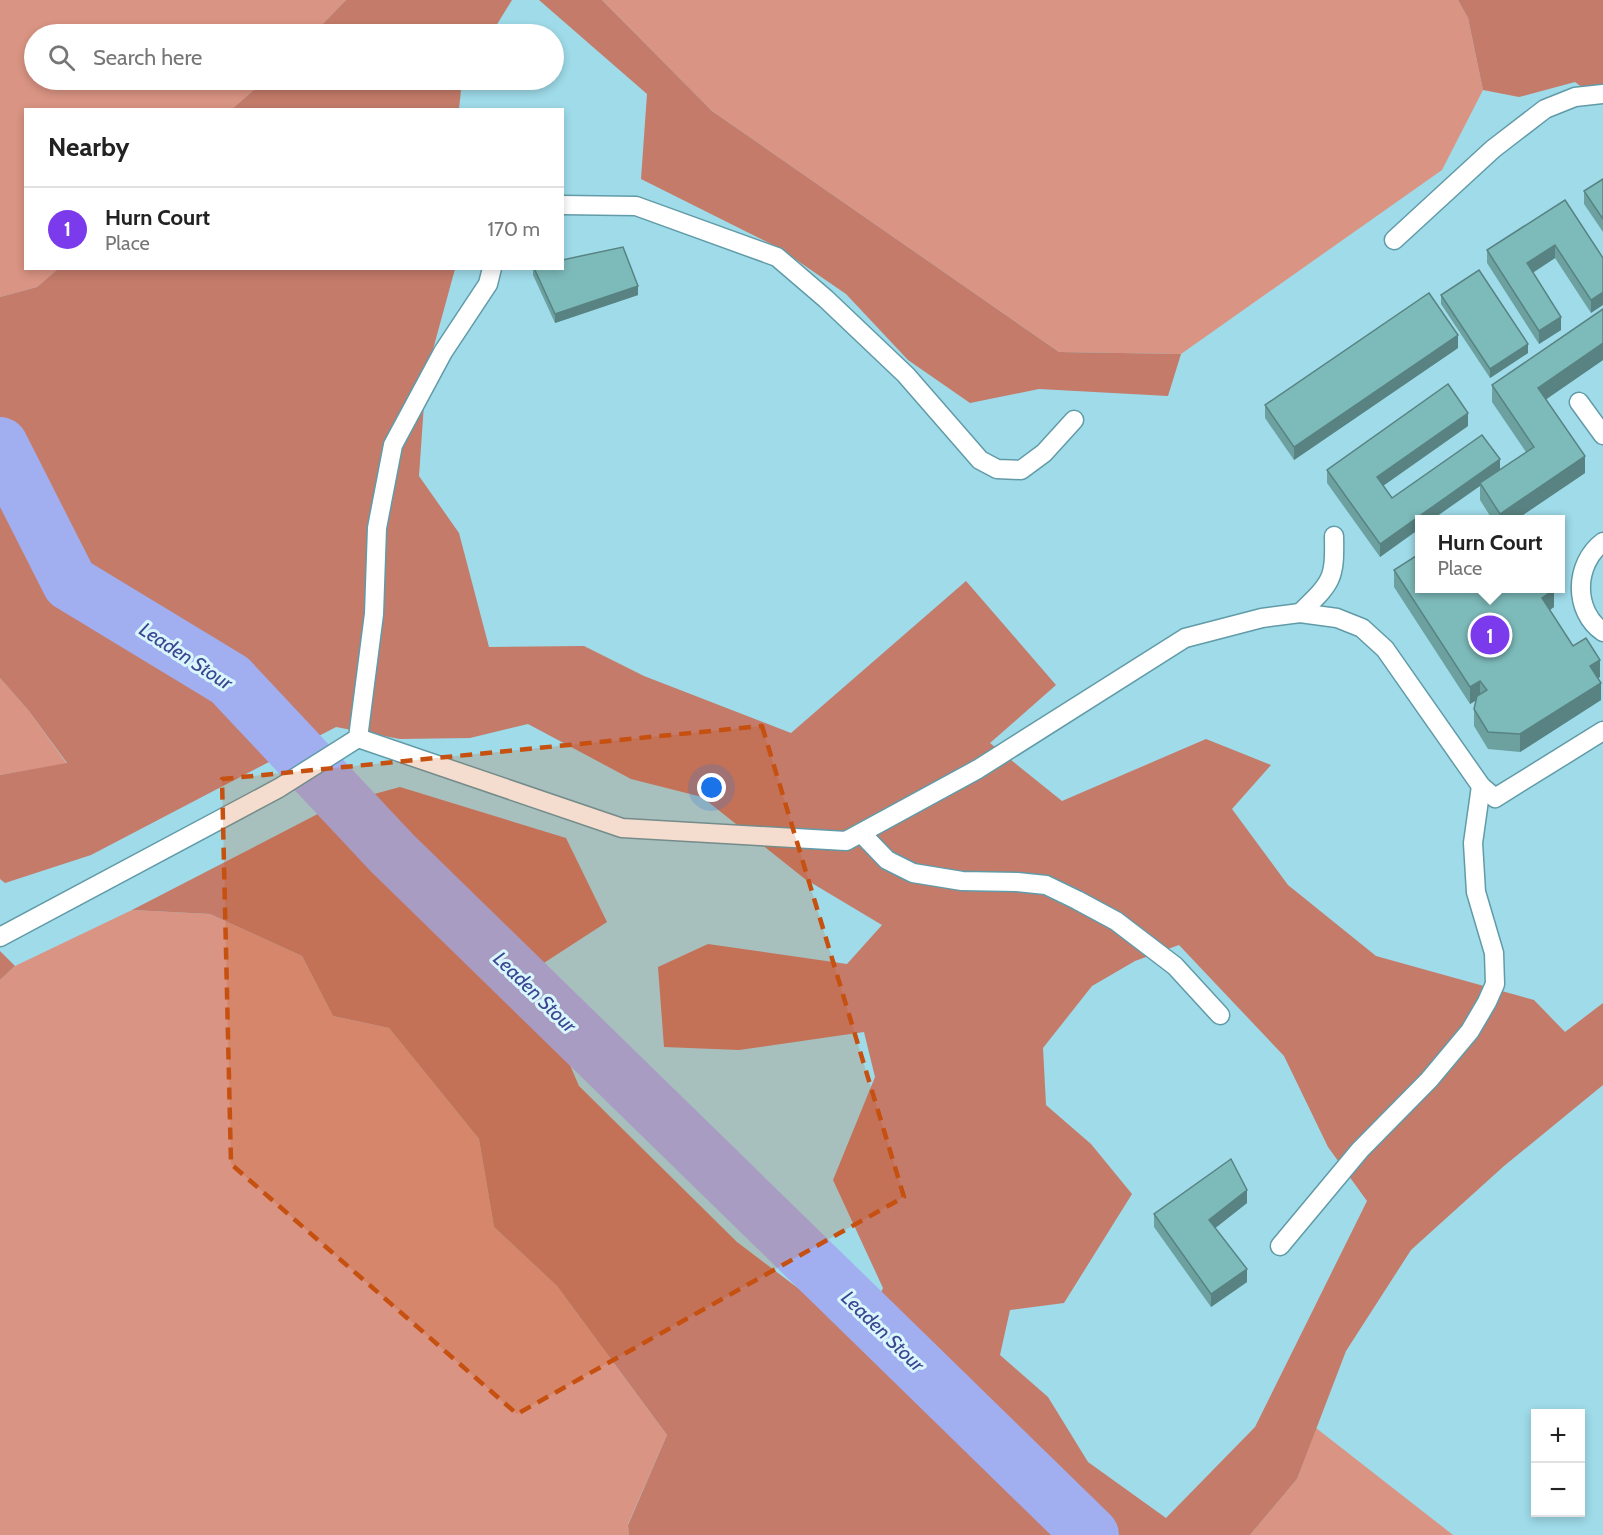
<!DOCTYPE html>
<meta charset="utf-8">
<style>
body{margin:0;font-family:Cabin,sans-serif;background:#f2f2f2;color:#222}
.controls{position:absolute;right:18px;bottom:18px;display:grid;overflow:hidden;border-radius:0px;box-shadow:0 3px 9px #0003}
.controls button{width:54px;height:54px;display:grid;place-items:center;padding:0;border:0;border-bottom:2px solid #e0e0e0;background:#fff;color:#222;font:30px sans-serif}
.you{position:absolute;left:712px;top:788px;width:21px;height:21px;margin:-15px;border:4px solid #fff;border-radius:50%;background:#1a73e8;box-shadow:0 0 0 9px #1a73e833}
.badge{display:grid;place-items:center;width:39px;height:39px;border-radius:50%;background:#7c3aed;color:#fff;font-size:20px;font-weight:700}
.pin{position:absolute;translate:-50% -50%;border:3px solid #fff;box-shadow:0 2px 6px #0006}
.popup{position:absolute;left:1415px;top:515px;width:150px;height:78px;box-sizing:border-box;display:grid;place-content:center;border-radius:0px;background:#fff;filter:drop-shadow(0 2px 4px #0005);font-size:20px;white-space:nowrap;color:#767676}
.popup b{font-size:22px;color:#222}
.popup::after{content:'';position:absolute;left:50%;top:100%;margin-left:-12px;border:12px solid transparent;border-top-color:#fff}
.list{margin:0;padding:0;list-style:none}
h2{display:flex;justify-content:space-between;align-items:center;height:78px;margin:0;padding:0 24px;font-size:26px}
h2 small{font-size:20px;font-weight:400;color:#767676}
.list li{display:grid;grid-template-columns:39px 1fr auto;gap:18px;align-items:center;box-sizing:border-box;height:84px;padding:0 24px;border-top:2px solid #e0e0e0}
.list b{display:block;font-size:22px;white-space:nowrap}
.list p{margin:0;font-size:20px;white-space:nowrap;color:#767676}
.list em{font-size:20px;font-style:normal;color:#767676}
.icon{flex:none;width:33px;height:33px;fill:none;stroke:currentColor;stroke-width:2;stroke-linecap:round;stroke-linejoin:round}
.map{position:relative;flex:none;width:1603px;height:1535px;overflow:hidden}
.search{position:absolute;background:#fff;box-shadow:0 3px 9px #0003;left:24px;top:24px;width:540px;height:66px;display:flex;align-items:center;gap:15px;box-sizing:border-box;padding:0 21px;border-radius:33px;color:#767676;font-size:22px}
.panel{position:absolute;background:#fff;box-shadow:0 3px 9px #0003;left:24px;top:108px;width:540px;height:162px;border-radius:0px}
.map>svg:first-child{display:block}
.green{fill:#da9483}
.forest{fill:#c47b6a;fill-rule:evenodd}
.lines{fill:none;stroke-linecap:round;stroke-linejoin:round}
.river{stroke:#a1aff0;stroke-width:56}
.lane-casing{stroke:#619ba8;stroke-width:21}
.lane{stroke:#fff;stroke-width:18}
.wall{fill:#6ca1a0}
.shaded-wall{fill:#588382}
.building{fill:#7dbbba;stroke:#588382;stroke-width:1.5}
.marked{fill:#c6500f;fill-opacity:0.2;stroke:#c6500f;stroke-width:4.5;stroke-dasharray:12 8;stroke-linejoin:round}
.labels{text-anchor:middle;stroke-width:6;stroke-linejoin:round;paint-order:stroke}
.water-label{font-size:20px;font-style:italic;fill:#3b4591;stroke:#d9f6fd}
</style>
<div class="map">
<svg width="1603" height="1535" viewBox="0 0 1603 1535">
<rect width="100%" height="100%" fill="#9fdbe9"/>
<g class="green">
<path d="M0,0H346L313,34H34V80H265L232,109L26,110V268L58,269L37,287L0,297Z"/>
<path d="M602,0H1458L1468,18L1483,90L1442,170L1181,354L1059,352L712,111Z"/>
<path d="M0,678L29,711L67,764L0,775Z"/>
<path d="M132,910L210,914L302,956L333,1016L389,1028L479,1139L494,1227L557,1286L667,1435L628,1524L629,1535H0V980L15,966Z"/>
<path d="M1316,1428L1453,1535H1250L1297,1479Z"/>
</g>
<g class="forest">
<path d="M346,0H512L491,34H313Z"/>
<path d="M539,0H602L712,111L1059,352L1181,354L1168,396L1039,389L970,403L908,360L846,294L779,248L641,179L647,94Z"/>
<path d="M1458,0H1603V103L1575,82L1519,97L1483,90L1468,18Z"/>
<path d="M265,80H462L459,109H232Z"/>
<path d="M58,269H455L426,375L419,476L459,533L489,647L584,646L644,676L791,733L966,581L1056,685L990,743L1062,801L1206,739L1271,765L1232,809L1288,885L1376,956L1534,1000L1565,1032L1603,1003V1085L1504,1166L1411,1250L1346,1351L1297,1479L1250,1535H629L628,1525L667,1435L557,1286L494,1227L479,1139L389,1028L333,1016L302,956L210,914L132,910L337,804L400,787L566,838L607,922L530,972L579,1086L737,1242L860,1335L883,1288L833,1180L875,1077L864,1032L739,1050L664,1047L658,967L708,944L847,964L882,925L805,879L702,797L631,779L528,724L470,738L400,739L336,727L91,855L5,883L0,879V775L67,763L29,711L0,678V297L37,287ZM1179,945L1284,1056L1328,1147L1367,1201L1255,1427L1166,1518L1088,1462L1048,1397L1000,1355L1010,1310L1064,1303L1132,1194L1091,1144L1046,1105L1043,1048L1092,986L1135,961Z"/>
<path d="M0,951L15,966L0,980Z"/>
</g>
<g class="lines">
<path class="river" d="M0,445L70,583L230,680L392,853L1091,1535"/>
<g class="lane-casing">
<g id="lane">
<path d="M562,205L636,206L777,257L826,299L906,375L980,460L997,469L1021,470L1044,453L1074,420"/>
<path d="M1394,240L1493,149L1545,109L1575,97L1603,94"/>
<path d="M1579,402L1603,435"/>
<path d="M1603,542C1574,564 1573,611 1603,632"/>
<path d="M1300,613C1332,582 1335,580 1334,536"/>
<path d="M358,738L622,828L846,841L978,769L1185,638L1262,618L1300,613L1337,618L1362,628L1385,649L1481,786L1495,798L1603,731"/>
<path d="M862,834L887,860L913,873L962,881L1017,882L1046,885L1077,900L1116,921L1175,966L1220,1015"/>
<path d="M0,937L279,788L358,738L374,614L377,528L393,445L443,352L488,284L492,268"/>
<path d="M1280,1246L1360,1150L1429,1080L1470,1031L1487,1002L1495,984L1494,953L1476,892L1473,843L1481,786"/>
</g>
</g>
<use href="#lane" class="lane"/>
</g>
<g class="wall">
<path d="M1603,179V232L1584,204V191Z"/>
<path d="M1565,200L1603,258L1591,313L1555,258L1533,273L1561,330L1539,344L1487,263V250Z"/>
<path d="M533,268H562L638,295L555,323L533,275Z"/>
<path d="M1441,295L1528,353L1490,378L1441,304Z"/>
<path d="M1603,309V360L1546,399L1585,473L1517,519H1492L1480,500V486L1419,519V529L1380,557L1327,483V470L1468,426L1383,486L1392,498L1500,470L1526,452L1492,402V385Z"/>
<path d="M1458,348L1294,460L1265,418V405Z"/>
<path d="M1394,570L1554,607L1550,610L1573,646L1600,677L1598,678L1601,700L1520,752L1488,749L1474,726V709L1476,700L1470,704L1394,587Z"/>
<path d="M1247,1203L1215,1228L1247,1282L1211,1307L1154,1227V1214Z"/>
</g>
<g class="shaded-wall">
<path d="M1555,245V258L1527,276V263Z"/>
<path d="M638,286V295L555,323V314Z"/>
<path d="M1603,292V305L1591,313V300Z"/>
<path d="M1561,317V330L1539,344V331Z"/>
<path d="M1458,335V348L1294,460V447Z"/>
<path d="M1603,343V360L1538,405V388Z"/>
<path d="M1528,344V353L1490,378V369Z"/>
<path d="M1468,413V426L1377,490V477Z"/>
<path d="M1585,456V473L1517,519H1500V514Z"/>
<path d="M1500,459V472L1480,483V486L1433,519H1419V529L1380,557V544Z"/>
<path d="M1554,590V607L1542,615V598Z"/>
<path d="M1600,660V677L1590,683V666Z"/>
<path d="M1480,681V698L1470,704V687Z"/>
<path d="M1601,683V700L1520,752V734Z"/>
<path d="M1247,1190V1203L1209,1233V1220Z"/>
<path d="M1247,1269V1282L1211,1307V1294Z"/>
</g>
<g class="building">
<path d="M1603,179V219L1584,191Z"/>
<path d="M1565,200L1603,258V292L1591,300L1555,245L1527,263L1561,317L1539,331L1487,250Z"/>
<path d="M623,247L638,286L555,314L534,268H562V260Z"/>
<path d="M1479,270L1528,344L1490,369L1441,295Z"/>
<path d="M1429,293L1458,335L1294,447L1265,405Z"/>
<path d="M1603,309V343L1538,388L1585,456L1500,514L1480,483L1534,447L1492,385Z"/>
<path d="M1448,384L1468,413L1377,477L1392,498L1482,435L1500,459L1380,544L1327,470Z"/>
<path d="M1419,554V588H1553L1554,590L1542,598L1573,646L1586,638L1600,660L1590,666L1601,683L1520,734L1488,732L1474,709L1477,696L1487,690L1480,681L1470,687L1394,570Z"/>
<path d="M1231,1159L1247,1190L1209,1220L1247,1269L1211,1294L1154,1214Z"/>
</g>
<path class="marked" d="M762,726L904,1197L517,1414L231,1164L222,779Z"/>
<g class="labels">
<g class="water-label">
<text transform="translate(186 656) rotate(33)" y="7">Leaden Stour</text>
<text transform="translate(535 992) rotate(44)" y="7">Leaden Stour</text>
<text transform="translate(883 1331) rotate(44)" y="7">Leaden Stour</text>
</g>
</g>
</svg>
<div class="controls">
<button>+</button>
<button>−</button>
</div>
<div class="you"></div>
<div class="pin badge" style="left:1490px;top:635px">1</div>
<div class="popup"><b>Hurn Court</b>Place</div>
<div class="search"><svg class="icon" aria-label="search" viewBox="0 0 24 24"><circle cx="10" cy="10" r="6"/><path d="M15 15l6 6"/></svg>Search here</div>
<section class="panel">
<h2>Nearby<small></small></h2>
<ul class="list">
<li><span class="badge">1</span><div><b>Hurn Court</b><p>Place</p></div><em>170 m</em></li>
</ul>
</section>
</div>
